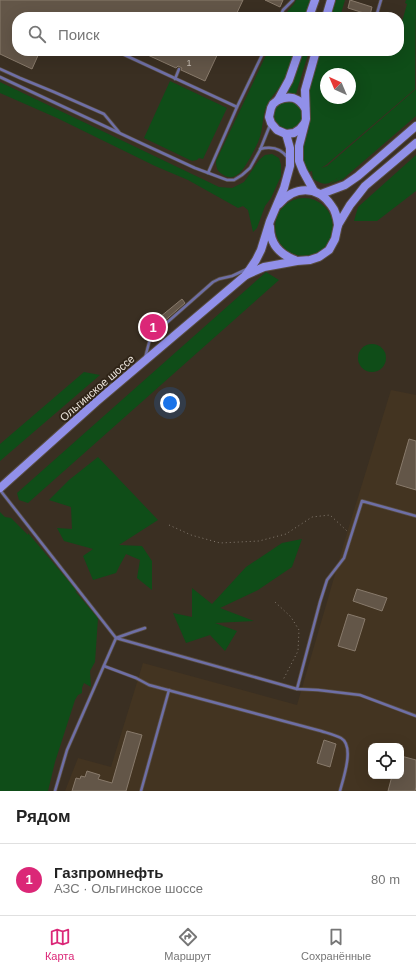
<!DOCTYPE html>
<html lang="ru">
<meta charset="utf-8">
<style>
body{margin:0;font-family:Helvetica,sans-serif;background:#f6f6f6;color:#222}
.controls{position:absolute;right:12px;bottom:12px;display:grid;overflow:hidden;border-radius:8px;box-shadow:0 4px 16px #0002}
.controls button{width:36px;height:36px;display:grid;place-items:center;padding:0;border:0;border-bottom:1px solid #e0e0e0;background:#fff;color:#222;font:20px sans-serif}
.compass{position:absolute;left:320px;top:68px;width:36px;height:36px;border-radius:50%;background:#fff;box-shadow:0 4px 16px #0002;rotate:316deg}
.you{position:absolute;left:170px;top:403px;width:14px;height:14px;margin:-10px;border:3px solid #fff;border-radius:50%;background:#1a73e8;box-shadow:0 0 0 6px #1a73e833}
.badge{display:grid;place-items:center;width:26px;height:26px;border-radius:50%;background:#db2777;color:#fff;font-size:13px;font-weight:700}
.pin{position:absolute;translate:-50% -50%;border:2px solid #fff;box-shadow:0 1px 4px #0006}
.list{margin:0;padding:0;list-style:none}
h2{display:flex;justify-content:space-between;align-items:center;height:52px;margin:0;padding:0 16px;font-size:17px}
h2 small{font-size:13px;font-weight:400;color:#767676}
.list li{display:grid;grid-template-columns:26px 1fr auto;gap:12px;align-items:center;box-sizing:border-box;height:72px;padding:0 16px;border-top:1px solid #e0e0e0}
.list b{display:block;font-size:15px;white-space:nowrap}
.list p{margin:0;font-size:13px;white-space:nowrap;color:#767676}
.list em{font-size:13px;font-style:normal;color:#767676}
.icon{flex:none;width:22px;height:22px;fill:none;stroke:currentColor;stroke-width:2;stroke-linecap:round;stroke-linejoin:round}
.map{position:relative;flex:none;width:416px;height:791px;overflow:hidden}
.search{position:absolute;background:#fff;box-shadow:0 4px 16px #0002;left:12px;right:12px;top:12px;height:44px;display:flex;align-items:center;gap:10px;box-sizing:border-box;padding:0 14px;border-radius:16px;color:#767676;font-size:15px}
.sheet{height:124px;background:#fff}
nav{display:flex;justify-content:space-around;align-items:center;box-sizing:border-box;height:56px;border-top:1px solid #e0e0e0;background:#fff;font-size:11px;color:#767676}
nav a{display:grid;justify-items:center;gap:2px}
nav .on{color:#db2777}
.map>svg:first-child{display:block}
.built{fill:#433421;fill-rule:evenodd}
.green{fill:#0f4d18;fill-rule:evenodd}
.building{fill:#635648;stroke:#887a6b}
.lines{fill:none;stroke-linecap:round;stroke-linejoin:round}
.lane-casing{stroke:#574c40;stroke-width:4}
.secondary-casing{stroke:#574c40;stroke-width:10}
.path{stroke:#867c71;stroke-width:1;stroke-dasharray:1 3;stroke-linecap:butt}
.lane{stroke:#6e6fa6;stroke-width:2.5}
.secondary{stroke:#9190e9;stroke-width:8}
.labels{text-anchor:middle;stroke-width:4;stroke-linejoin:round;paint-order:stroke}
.number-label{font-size:9px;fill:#cac2b8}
.street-label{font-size:11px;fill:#ede6dd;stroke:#302518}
</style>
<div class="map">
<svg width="416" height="791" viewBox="0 0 416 791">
<rect width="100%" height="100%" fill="#3a2f22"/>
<path class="built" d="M391,390L416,395V791H65L78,758L111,767L143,663L297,705L347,533ZM371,746H401V776H371Z"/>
<g class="green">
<path d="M296,0H312L306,17H284C287,10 293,7 296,0Z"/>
<path d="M336,0H345L340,17H331Z"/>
<path d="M406,0H416L415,89L326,165L321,168L327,166L416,89V116L343,179L330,184L341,176C329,184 326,187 313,179L312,171L309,172L303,166L302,149L309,129L310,116L308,96L316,65L322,51H341V54V51H399V29H400L407,4L405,3ZM326,74H350V98H326Z"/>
<path d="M268,51H296C292,62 288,73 283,82C278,90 271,97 267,105C263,113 263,124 261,133C259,142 254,150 250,158C244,168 236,184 222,174C217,171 216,167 216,161Z"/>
<path d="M301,51H309L295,97L284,94Z"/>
<path d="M170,81L227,108L203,159L199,158L197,160L192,161L144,138Z"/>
<path d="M0,82L219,187L232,188L244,182L259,160L265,155L272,154L279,158L281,165V176L271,198L265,206L257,228L253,232L248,210L243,206L238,208L188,180L155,166L57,118L0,93Z"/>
<circle cx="288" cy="115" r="14"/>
<path d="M416,155V191L377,221H354L358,207Z"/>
<circle cx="304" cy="227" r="29"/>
<path d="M266,272L279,280L28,503L19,500L17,493Z"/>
<circle cx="372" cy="358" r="14"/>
<path d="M84,372L100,375L0,461V444Z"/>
<path d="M98,457L158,520L119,545L142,546L152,561V590L137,578L140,560L126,554L120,565L116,573L93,580L83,556L93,549L64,541L57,528L72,529L71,507L49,500L69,480Z"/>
<path d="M0,512L5,517L11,518L28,535V533L78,592L75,591L98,618L95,662L90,671L91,687L84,683L82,688V693L78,695L75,700L55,762L48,791H0Z"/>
<path d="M302,539L292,567L258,590L220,608L254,621L215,623L237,631L225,651L210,635L186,643L173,613L192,617V588L212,604L246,567L282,543Z"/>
</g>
<g class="building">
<path d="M0,0H243L235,17H65L58,13L56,17H17V51H40L32,69L0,54Z"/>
<path d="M265,0H283L280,7Z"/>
<path d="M350,0L372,7L370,15L348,8Z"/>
<path d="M139,51H219L205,81L181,70L182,68L178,66L176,68Z"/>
<path d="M182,299L185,303L153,331L149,326Z"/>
<path d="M409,439L416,441V490L396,484Z"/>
<path d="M357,589L387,598L382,611L353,601Z"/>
<path d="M348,614L365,619L355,651L338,646Z"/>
<path d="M127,731L142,735L126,791H72L76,778L80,779L81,776L85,777L87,771L100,775L98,779L112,783Z"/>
<path d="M324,740L336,744L330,767L317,763Z"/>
<path d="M401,756L416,760V787L415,791H388L392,776H401Z"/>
</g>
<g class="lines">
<g class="lane-casing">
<g id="lane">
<path d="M313,11L316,17"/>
<path d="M280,17L283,10L293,0"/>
<path d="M353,17L354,16L360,17"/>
<path d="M376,17L381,0"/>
<path d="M116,51L237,107L208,173"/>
<path d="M0,69L20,78L54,92L104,114L119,132"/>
<path d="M0,77L145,145L195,168L227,180H234L242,175L250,168L260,150L270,125"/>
<path d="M175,79L179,69"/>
<path d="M237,107L264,51"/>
<path d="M260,149C271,146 281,148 288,158"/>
<path d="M145,358L150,339L154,334L213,282L219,279L232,276L247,269"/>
<path d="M0,490L116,638L297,689L318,690L360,695L416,716"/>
<path d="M104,666L136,678L149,685L321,731C327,733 335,735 341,738C355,746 343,779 340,791"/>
<path d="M297,689L320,602L327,580L344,558L362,501L416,516"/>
<path d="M55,791L67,750L116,638L133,632L145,628"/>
<path d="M141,791L169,690"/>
</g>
</g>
<g class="secondary-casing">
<g id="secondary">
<path d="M309,17L315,0"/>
<path d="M326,17L331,0"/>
<path d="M299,51L289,80L278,100L273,104L271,108L269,117L271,123L277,130L286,134L294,133L300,129L304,124"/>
<path d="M278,100C290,95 298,97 305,108"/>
<path d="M314,191L303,171L299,161V146L306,119L305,90L316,51"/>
<path d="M321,194L345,185L358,176L416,126"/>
<path d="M279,204C294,186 317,185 331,205C336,211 337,218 338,225"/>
<path d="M270,227C270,244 279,254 295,260"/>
<path d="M246,275L264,267L297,261L310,260L319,257L329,250L335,239L338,225L350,205L358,195L365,186L416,143"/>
<path d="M0,488L96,402L246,275L256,260L261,250L270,221L284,188L290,166V148L286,134"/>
</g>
</g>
<g class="path">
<path d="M169,525L191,535L220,543L259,541L286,534L312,517L330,515L347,531"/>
<path d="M275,602L291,617L299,630L298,651L283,680"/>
</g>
<use href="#lane" class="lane"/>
<use href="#secondary" class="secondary"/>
</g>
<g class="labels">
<g class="number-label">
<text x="189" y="66">1</text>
</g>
<g class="street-label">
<text transform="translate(97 388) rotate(-41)" y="4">Ольгинское шоссе</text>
</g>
</g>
</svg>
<div class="controls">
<button><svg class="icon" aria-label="locate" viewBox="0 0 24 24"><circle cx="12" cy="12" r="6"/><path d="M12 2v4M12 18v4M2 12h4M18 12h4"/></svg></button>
</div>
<svg class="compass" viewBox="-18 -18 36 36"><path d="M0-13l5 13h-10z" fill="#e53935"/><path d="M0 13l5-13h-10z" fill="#767676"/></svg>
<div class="you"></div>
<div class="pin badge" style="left:153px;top:327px">1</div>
<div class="search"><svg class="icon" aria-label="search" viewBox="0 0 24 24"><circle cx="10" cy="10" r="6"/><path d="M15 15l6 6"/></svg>Поиск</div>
</div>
<section class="sheet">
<h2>Рядом<small></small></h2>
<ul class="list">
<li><span class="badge">1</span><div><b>Газпромнефть</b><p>АЗС · Ольгинское шоссе</p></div><em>80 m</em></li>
</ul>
</section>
<nav>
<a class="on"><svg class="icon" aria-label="map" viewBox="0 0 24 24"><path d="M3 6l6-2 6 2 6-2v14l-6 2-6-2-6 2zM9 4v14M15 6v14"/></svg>Карта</a>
<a><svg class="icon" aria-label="directions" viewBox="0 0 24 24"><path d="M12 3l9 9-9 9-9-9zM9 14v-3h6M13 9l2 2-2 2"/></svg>Маршрут</a>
<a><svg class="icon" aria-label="saved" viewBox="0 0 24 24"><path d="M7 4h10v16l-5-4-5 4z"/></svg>Сохранённые</a>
</nav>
